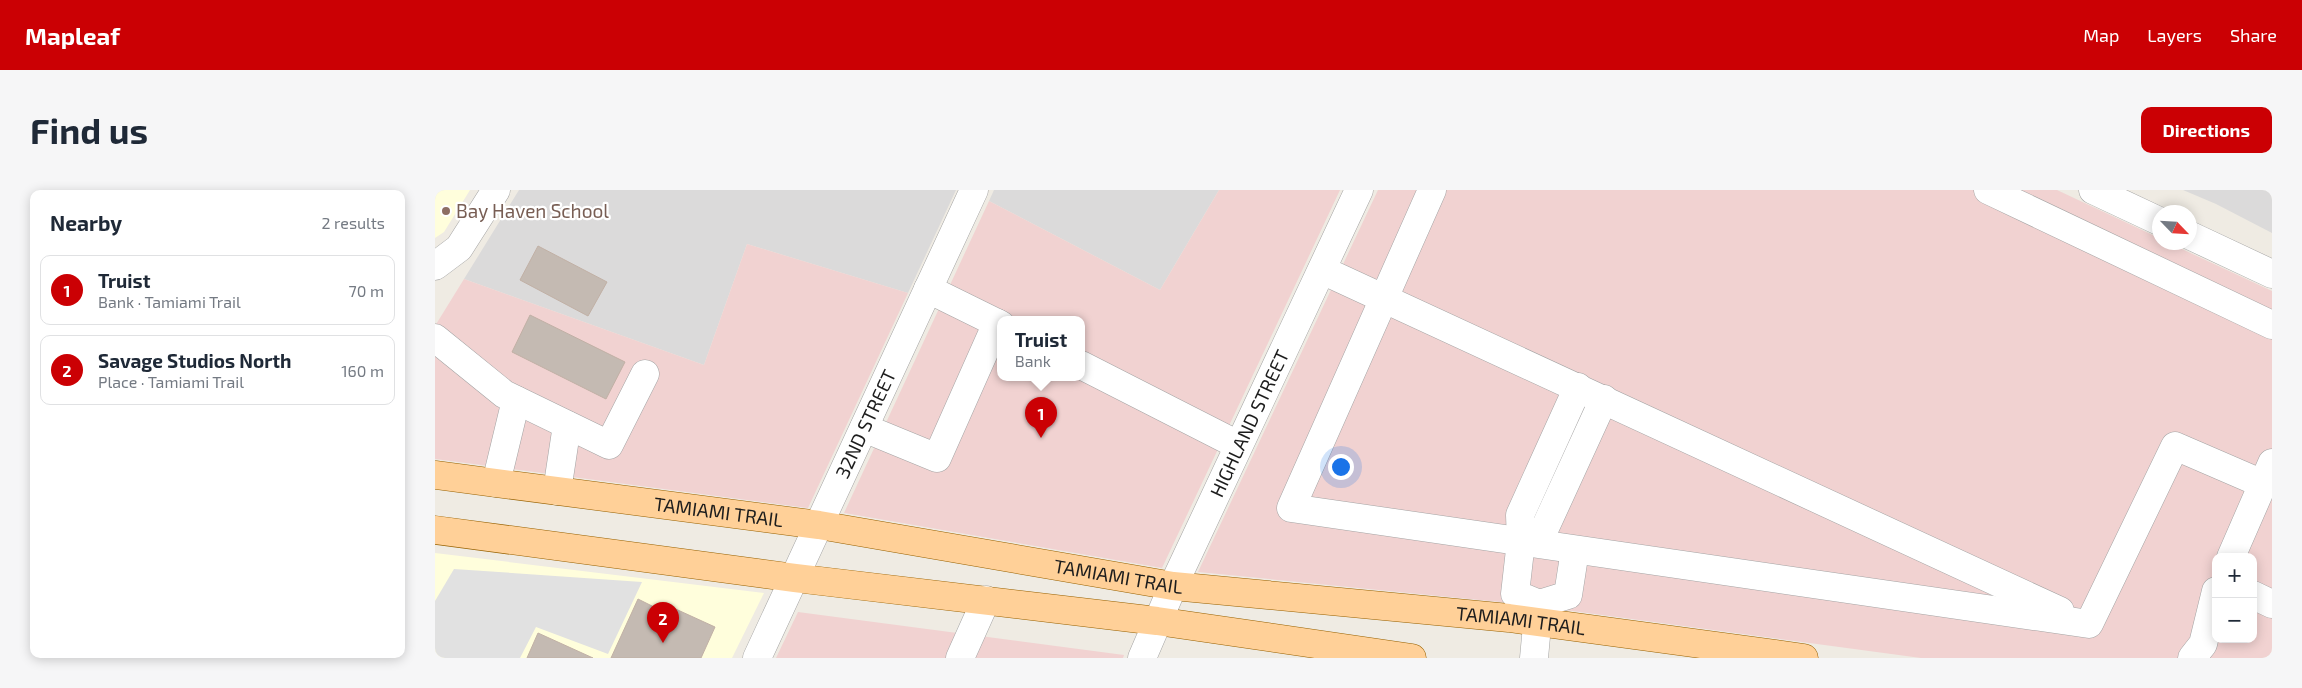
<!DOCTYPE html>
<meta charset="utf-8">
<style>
body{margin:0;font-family:"Exo 2",sans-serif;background:#f6f6f7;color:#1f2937}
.controls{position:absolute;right:15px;bottom:15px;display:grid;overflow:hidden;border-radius:10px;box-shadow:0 2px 12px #0003}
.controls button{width:45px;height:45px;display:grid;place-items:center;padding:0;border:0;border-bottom:1px solid #e0e1e3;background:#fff;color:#1f2937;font:25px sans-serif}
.compass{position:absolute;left:1717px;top:15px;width:45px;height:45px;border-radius:50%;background:#fff;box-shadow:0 2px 12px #0003;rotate:115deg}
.you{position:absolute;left:905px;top:276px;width:18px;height:18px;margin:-12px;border:4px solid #fff;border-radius:50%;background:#1a73e8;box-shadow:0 0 0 8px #1a73e833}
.badge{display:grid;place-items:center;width:32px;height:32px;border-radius:50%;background:#cb0004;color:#fff;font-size:16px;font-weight:700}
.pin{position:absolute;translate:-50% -41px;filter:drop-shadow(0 1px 2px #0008)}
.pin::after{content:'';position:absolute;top:26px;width:18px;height:15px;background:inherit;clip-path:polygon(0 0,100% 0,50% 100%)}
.popup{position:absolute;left:562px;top:126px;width:88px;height:65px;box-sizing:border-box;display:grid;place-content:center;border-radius:10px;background:#fff;filter:drop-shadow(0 1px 4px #0005);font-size:16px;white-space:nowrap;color:#747a83}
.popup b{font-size:19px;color:#1f2937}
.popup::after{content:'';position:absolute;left:50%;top:100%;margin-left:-10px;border:10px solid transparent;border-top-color:#fff}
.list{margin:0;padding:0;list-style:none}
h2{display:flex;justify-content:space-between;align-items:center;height:65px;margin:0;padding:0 20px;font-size:21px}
h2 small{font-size:16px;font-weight:400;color:#747a83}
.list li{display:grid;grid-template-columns:32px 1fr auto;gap:15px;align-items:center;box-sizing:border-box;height:70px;margin:0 10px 10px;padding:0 10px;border:1px solid #e0e1e3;border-radius:10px}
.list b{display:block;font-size:19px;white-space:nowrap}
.list p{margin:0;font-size:16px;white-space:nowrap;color:#747a83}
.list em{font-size:16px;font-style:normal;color:#747a83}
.map{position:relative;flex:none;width:1837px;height:468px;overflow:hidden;border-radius:10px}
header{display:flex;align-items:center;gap:30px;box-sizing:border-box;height:70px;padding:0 25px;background:#cb0004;color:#fff}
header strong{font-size:24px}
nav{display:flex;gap:28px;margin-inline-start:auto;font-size:18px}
.intro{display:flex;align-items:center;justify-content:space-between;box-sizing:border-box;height:120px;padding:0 30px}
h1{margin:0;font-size:35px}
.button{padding:12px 22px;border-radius:10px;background:#cb0004;color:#fff;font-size:18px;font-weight:700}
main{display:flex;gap:30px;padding:0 30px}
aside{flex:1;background:#fff;border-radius:10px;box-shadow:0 2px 12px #0003}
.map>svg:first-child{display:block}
.residential{fill:#dbdada}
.commercial{fill:#f1d2d1;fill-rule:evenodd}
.education{fill:#fffedc}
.parking{fill:#e1e1e1}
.building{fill:#c4bab2;stroke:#c1b0a5}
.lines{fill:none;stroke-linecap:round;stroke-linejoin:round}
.minor-casing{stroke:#a4a4a4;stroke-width:29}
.major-casing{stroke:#976100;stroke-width:29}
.minor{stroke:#fff;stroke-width:28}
.major{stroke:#ffd098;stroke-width:28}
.education-dot{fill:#8d6e63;stroke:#fff;stroke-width:2}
.labels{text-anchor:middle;stroke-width:4.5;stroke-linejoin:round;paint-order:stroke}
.education-label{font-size:19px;fill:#785e54;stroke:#fff;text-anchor:start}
.street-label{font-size:19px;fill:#1d1d1d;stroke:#fff}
</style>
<header>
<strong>Mapleaf</strong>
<nav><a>Map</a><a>Layers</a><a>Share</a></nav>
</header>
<div class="intro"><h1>Find us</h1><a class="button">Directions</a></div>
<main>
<aside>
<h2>Nearby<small>2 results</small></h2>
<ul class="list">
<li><span class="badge">1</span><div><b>Truist</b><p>Bank · Tamiami Trail</p></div><em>70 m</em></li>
<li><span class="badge">2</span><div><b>Savage Studios North</b><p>Place · Tamiami Trail</p></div><em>160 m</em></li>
</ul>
</aside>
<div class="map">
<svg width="1837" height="468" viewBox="0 0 1837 468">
<rect width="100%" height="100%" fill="#efebe3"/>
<g class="residential">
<path d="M84,0H521L473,103L312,54L269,175L29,89Z"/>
<path d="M559,0H784L725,100L554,11Z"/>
<path d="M1748,0H1837V43L1781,14Z"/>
</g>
<g class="commercial">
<path d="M784,0H905L727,378L409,323L554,11L725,100ZM566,129H646V187H566Z"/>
<path d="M943,0H1622L1724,48V52L1734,53L1837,101V468H1486L1085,414L763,382ZM1781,367H1818V449H1781Z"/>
<path d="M312,54L473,103L373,318L0,269V136L29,89L269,175Z"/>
<path d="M363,422L689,465L688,468H341Z"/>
</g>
<g class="education">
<path d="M0,0H35L9,42L0,48Z"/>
<path d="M0,363L329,403L297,468H0Z"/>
</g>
<path class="parking" d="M19,379L207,392L173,464L101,437L85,468H0V411Z"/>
<g class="building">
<path d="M103,56L172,92L153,126L85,90Z"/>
<path d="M95,125L190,172L171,209L77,162Z"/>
<path d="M203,409L231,423L234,416L280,437L266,468H176Z"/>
<path d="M103,443L158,468H92Z"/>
</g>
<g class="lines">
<g class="minor-casing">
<g id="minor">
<path d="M997,0L856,318L1654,434L1740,256L1828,294"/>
<path d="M1553,0L1837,135"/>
<path d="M1658,0L1724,31"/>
<path d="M1754,45L1837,84"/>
<path d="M0,76L24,58L61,0"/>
<path d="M887,80L1625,421"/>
<path d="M493,99L566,135"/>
<path d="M0,148L69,204L174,255L210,184"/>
<path d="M646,175L803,255"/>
<path d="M429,238L502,268L562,133"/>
<path d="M61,293L81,210"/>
<path d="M122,301L132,235"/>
<path d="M1103,353L1169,209"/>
<path d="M1140,360L1133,405L1104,414L1080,404L1086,351L1085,325L1143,197"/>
<path d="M1796,367L1837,273"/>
<path d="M1818,405L1837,414"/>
<path id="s1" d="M322,468L539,0"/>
<path d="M525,468L551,410"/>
<path id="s2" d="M707,468L738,396L924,0"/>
<path d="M1099,468L1104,414"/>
<path d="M1757,468L1768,454L1781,401"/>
</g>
</g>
<g class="major-casing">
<g id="major">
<path id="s3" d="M0,285L384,335L738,396L1074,428L1369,468"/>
<path d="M0,340L360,388L722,431L977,468"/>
</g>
</g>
<use href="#minor" class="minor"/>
<use href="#major" class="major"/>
</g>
<circle class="education-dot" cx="11" cy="21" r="5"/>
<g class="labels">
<g class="education-label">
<text x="21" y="28">Bay Haven School</text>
</g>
<g class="street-label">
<text dy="7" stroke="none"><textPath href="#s2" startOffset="258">HIGHLAND STREET</textPath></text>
<text dy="7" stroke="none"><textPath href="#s1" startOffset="258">32ND STREET</textPath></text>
<text dy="7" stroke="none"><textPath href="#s3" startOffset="286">TAMIAMI TRAIL</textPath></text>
<text dy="7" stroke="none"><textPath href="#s3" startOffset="691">TAMIAMI TRAIL</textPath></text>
<text dy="7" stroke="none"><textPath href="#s3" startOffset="1096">TAMIAMI TRAIL</textPath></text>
</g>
</g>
</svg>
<div class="controls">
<button>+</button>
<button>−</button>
</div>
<svg class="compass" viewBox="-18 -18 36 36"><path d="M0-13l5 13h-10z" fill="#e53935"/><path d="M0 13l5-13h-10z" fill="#747a83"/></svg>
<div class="you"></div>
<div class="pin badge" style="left:606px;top:248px">1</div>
<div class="popup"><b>Truist</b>Bank</div>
<div class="pin badge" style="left:228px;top:453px">2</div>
</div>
</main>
